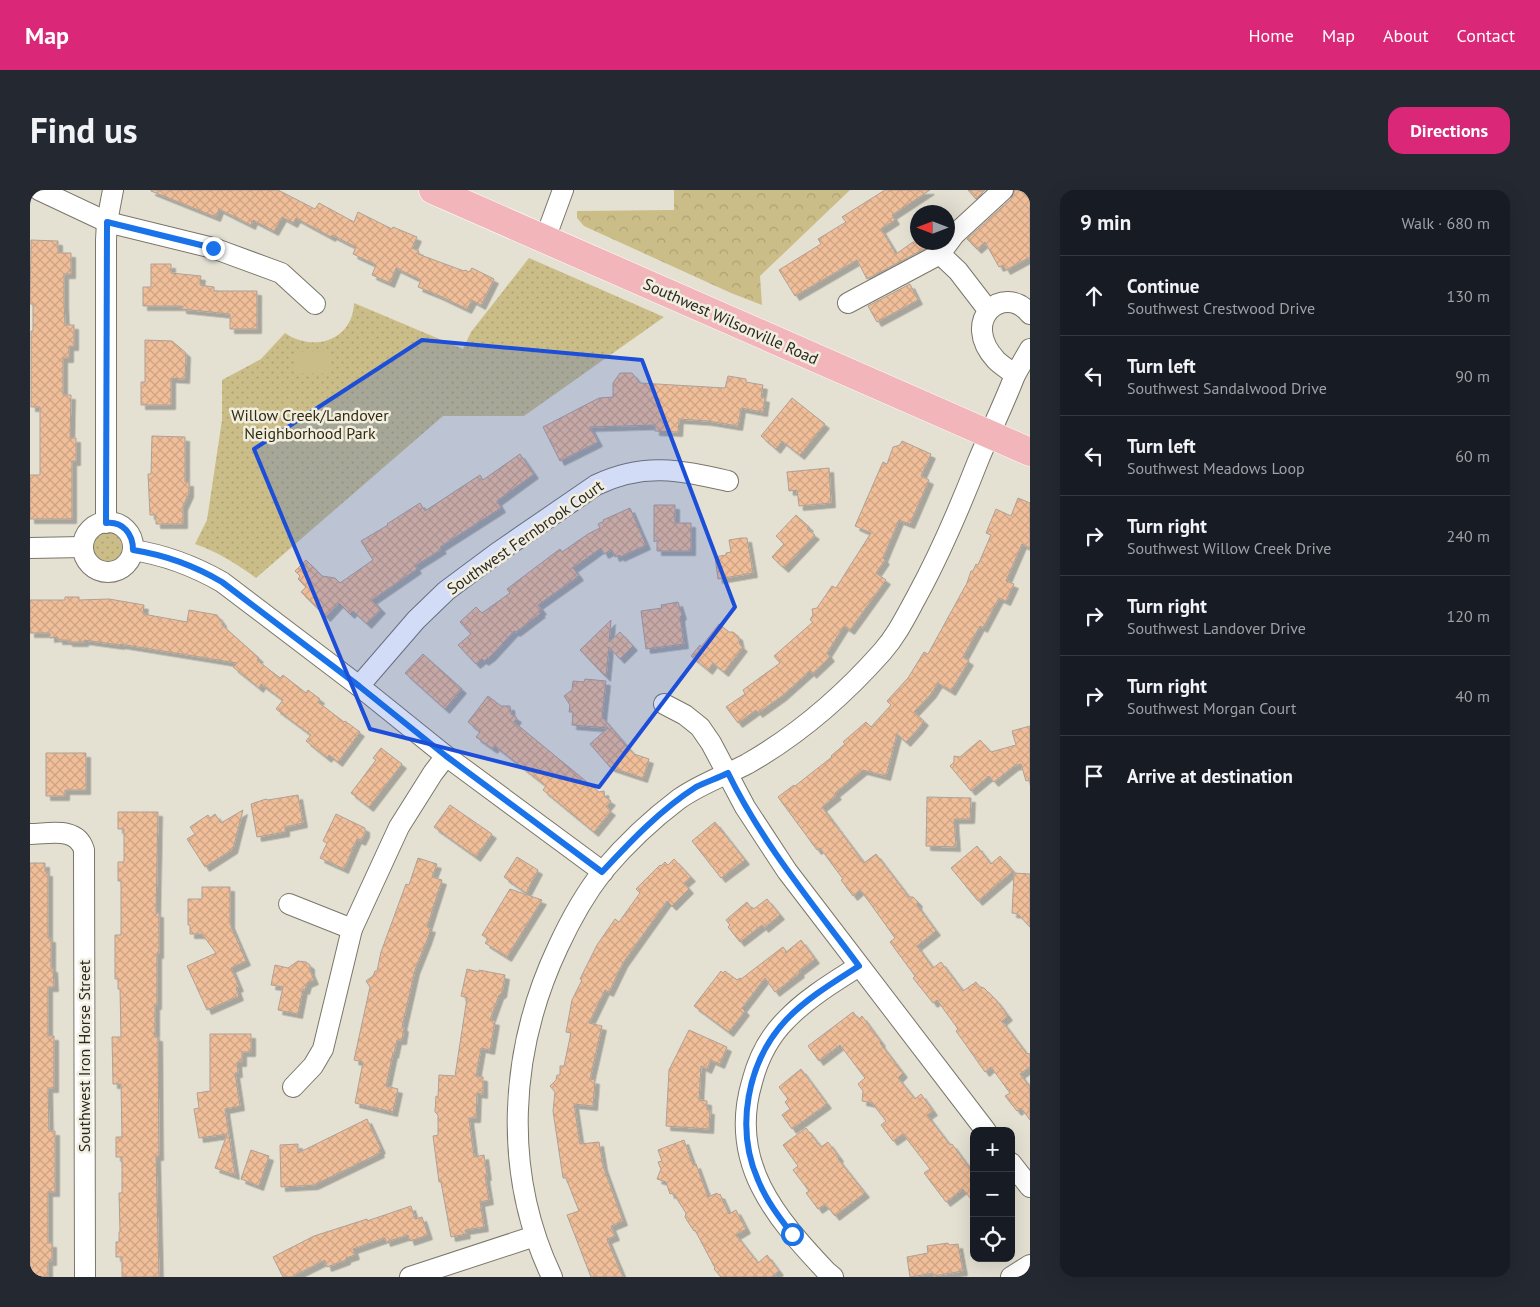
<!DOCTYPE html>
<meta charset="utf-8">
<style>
body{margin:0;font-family:"PT Sans",sans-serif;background:#242831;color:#f1f3f6}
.controls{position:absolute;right:15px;bottom:15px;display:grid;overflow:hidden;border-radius:10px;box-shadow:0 5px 20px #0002}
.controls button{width:45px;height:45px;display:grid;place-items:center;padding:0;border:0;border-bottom:1px solid #363941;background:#171b24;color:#f1f3f6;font:25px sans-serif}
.compass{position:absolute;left:880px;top:15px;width:45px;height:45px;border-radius:50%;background:#171b24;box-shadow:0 5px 20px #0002;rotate:270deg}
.stop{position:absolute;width:15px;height:15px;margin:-11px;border:4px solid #1a73e8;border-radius:50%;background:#fff}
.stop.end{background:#1a73e8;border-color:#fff;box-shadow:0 1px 5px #0008}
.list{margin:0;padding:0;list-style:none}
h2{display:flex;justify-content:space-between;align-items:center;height:65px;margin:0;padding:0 20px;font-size:21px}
h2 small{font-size:16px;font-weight:400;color:#9ea1a6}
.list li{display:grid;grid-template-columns:32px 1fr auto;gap:15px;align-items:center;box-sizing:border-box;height:80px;padding:0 20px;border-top:1px solid #363941}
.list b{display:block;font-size:19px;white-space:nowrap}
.list p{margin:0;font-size:16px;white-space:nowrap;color:#9ea1a6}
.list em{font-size:16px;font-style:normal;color:#9ea1a6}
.icon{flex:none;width:28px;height:28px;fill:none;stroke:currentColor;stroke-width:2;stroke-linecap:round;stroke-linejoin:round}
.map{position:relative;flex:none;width:1000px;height:1087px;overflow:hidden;border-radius:15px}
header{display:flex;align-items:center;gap:30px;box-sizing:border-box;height:70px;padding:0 25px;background:#db2777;color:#fff}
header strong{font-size:24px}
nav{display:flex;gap:28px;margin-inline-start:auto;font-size:18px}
.intro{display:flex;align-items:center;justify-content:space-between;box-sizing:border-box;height:120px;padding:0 30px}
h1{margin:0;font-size:35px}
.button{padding:12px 22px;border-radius:15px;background:#db2777;color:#fff;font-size:18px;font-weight:700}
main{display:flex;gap:30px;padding:0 30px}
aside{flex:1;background:#171b24;border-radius:15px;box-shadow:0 5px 20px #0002}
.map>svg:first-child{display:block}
.grass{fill:url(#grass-dots)}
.forest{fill:url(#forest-crowns)}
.pitch{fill:#cabd87}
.building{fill:url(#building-cross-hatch);stroke:#ada198;filter:url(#shadow)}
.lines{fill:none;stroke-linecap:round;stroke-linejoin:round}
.street-casing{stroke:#7a776a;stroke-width:22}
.primary-casing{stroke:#fff;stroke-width:29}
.street{stroke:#fff;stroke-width:20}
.primary{stroke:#f2b5ba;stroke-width:28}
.route{stroke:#1a73e8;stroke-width:6}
.marked{fill:#1d4ed8;fill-opacity:0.2;stroke:#1d4ed8;stroke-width:4;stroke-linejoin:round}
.labels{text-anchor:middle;stroke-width:5;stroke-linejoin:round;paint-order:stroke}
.street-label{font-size:16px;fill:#292823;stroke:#f1eee0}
.park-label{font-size:16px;fill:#312b10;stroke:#f1eee0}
</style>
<header>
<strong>Map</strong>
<nav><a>Home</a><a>Map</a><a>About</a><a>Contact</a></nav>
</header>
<div class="intro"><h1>Find us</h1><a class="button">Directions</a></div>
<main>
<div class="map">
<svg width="1000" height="1087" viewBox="0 0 1000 1087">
<defs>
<pattern id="grass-dots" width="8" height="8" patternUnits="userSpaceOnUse" patternTransform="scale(1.25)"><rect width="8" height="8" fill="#cabd87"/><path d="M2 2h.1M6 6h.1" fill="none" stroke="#aea274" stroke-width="1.8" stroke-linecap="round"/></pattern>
<pattern id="forest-crowns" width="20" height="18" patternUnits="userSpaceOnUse" patternTransform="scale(1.25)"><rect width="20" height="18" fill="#cabd87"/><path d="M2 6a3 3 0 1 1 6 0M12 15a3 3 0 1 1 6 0" fill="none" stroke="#aea274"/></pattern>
<pattern id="building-cross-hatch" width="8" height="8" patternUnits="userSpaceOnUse" patternTransform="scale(1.25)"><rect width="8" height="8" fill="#f0be99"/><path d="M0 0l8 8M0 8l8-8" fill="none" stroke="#cea384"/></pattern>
<filter id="shadow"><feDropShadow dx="4.5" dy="4.5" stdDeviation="0" flood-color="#0004"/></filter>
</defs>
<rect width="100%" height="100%" fill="#e4e1d3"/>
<g class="grass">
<path d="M499,68L634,127L494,226H413L226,388C207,374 188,362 165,354L177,330L192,230V190L231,169L255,143C284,163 323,150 324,113L433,159L441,142Z"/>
<circle cx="77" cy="357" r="15"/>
</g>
<path class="forest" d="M644,0H820L730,86L732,115L701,103L554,36L547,28V21L644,20Z"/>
<path class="pitch" d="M301,161V183H265V162Z"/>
<g class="building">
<path d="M121,0H248L285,19L289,13L324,32L328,22L362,39L363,37L387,47L382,58L389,61L388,64L434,81L435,80L439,82L442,78L464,89L451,115L442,110L437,119L410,106L388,97L391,90L366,78L360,93L342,85L346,75L323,64L326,57L302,45L301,47L266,28L263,33L252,27L244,41L223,30L221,35L189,19L186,27L121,1Z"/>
<path d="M855,0H900L862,25L865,30L851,39L866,64L883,52H904L902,55L837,89L827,70L765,106L749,80L791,54L788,49L816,32L812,27Z"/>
<path d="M938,0H955L946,9Z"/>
<path d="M985,0H1000V67L976,80L973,75L969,77L955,52L947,59L937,49L981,9Z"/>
<path d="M1,50L28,51V63H41V84H34V113L35,135H44V156H39V168H33V205H41L40,248H46V271H42V329H0V285H10V217H1V141H3V114H0Z"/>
<path d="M121,74H141V83L171,86L170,95L184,97V101H227V139H200V124L152,119V116H113V97H121Z"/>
<path d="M880,94L888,110L847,132L838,116Z"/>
<path d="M115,150L142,151L156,163L155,189L141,188V215H111V192H115Z"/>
<path d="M590,183H602L610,193L695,198L698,186L716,189V192L733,195L731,207L735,208L733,222L711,218L708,236L678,231L649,229L648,242L625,241V235L560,237L568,252L530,271L513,237L569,208L583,207V193Z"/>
<path d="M762,208L795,234L770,265L752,251L746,259L731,246Z"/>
<path d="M122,246L155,247V292H159V303L153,316V334H126V325H120L118,284H121Z"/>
<path d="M872,251L901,264L891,286L899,290L880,334L869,330L853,368L855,370L846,383L856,390L820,440L814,436L797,463L800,467L782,484L780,481L752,506L728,523L726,520L708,533L696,517L715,504L713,500L750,473L744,466L783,432L780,430L783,425L782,419L787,418L802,396L806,398L841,343L825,336L853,272L857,274L863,257L870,255Z"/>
<path d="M490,264L504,284L467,311L471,318L410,357L412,359L385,376L387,379L342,410L351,419L337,434L323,421L320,424L309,413L296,427L271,402L276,397L268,389L270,386L265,381L276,370L292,386L305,388L310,393L343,370L331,351L358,335L357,334L390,313L395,321L450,285L453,290Z"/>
<path d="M799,278L801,313L769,316L767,300L759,301L757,282Z"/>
<path d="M988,308L1000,313V358L992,354L976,391L984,394L976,411L969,408L953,438L950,436L933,467L939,471L921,501L908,493L901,504L884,522L894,531L888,539L876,552L867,544L856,586L833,580L805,603L807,605L792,617L834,673L846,664L879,707H883L888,712L887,715L906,741L887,756L903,778L911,772L933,801L946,792L950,797L954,798L966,810L978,826L972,831L996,863L1000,864V877L990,884L1000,897V930L991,918L987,921L975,906L980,903L961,877L955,882L926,841L928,839L907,810L903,813L883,788L885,786L860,752L865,748L840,713L830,700L823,706L811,690L813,689L790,658L787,660L748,607L764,595L765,596L802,567L801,566L815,554L813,552L836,532L841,537L861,515L857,511L878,488L894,462L898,464L937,393L941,381H943L946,374L948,375L961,345L956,343L966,319L981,326Z"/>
<path d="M624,315H645V333H661V361H627V350L624,352Z"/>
<path d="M600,318L616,355L590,367V365L585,367L582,360L574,364L571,358L543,378L549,386L508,415L512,420L509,422L511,423L486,442L484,441L461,466L454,471L452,469L446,474L428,455L441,444L430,432L446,417L452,423L480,403L477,399L506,377L530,359L532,362L558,344L570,338L568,334L574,331L573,330Z"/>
<path d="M766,325L779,337L777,339L785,345L754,378L742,367L754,354L746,346Z"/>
<path d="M711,348H717L723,383L688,389L685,367L696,365V363L701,362L699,350Z"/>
<path d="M35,407H49V410L79,409L114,415L113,424L157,432L159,420L187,425L192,432V435L229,468L227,470L250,488L253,485L276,503L278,500L290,509L288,512L314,532L315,531L330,542L308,572L299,565L297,568L276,551L281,545L246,519L253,510L231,494L229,498L203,477L207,473L90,454V455L54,450V452H38V450H28V447L20,448V443H0V410H35Z"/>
<path d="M648,412L652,425L650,427L654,454L616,459L611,421L632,418L631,415Z"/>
<path d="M581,430L579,452L590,442L603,456L590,469L579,457L576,487L550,460Z"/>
<path d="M689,434L699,442H703L708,446L710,455L713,457L694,482L683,473L678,480L661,466L670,455L671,457Z"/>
<path d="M393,464L432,499L415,519L375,483Z"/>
<path d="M555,489L576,491L572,527L604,564L619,569L613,588L580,577L560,554L578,538L542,535L543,522H539L540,515L534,506L542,500L543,491L554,492Z"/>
<path d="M458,506L471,516H480L481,524L487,528L484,532L569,602L574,601L575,607L581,611L576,617L581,621L564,642L513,600L516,596L465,556L463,559L446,547L450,542L438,532Z"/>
<path d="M1000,536V590L996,591L991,574L984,576L964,592L959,586L941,601L920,576L924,572V566L930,567L950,550L961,562L986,555L982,541Z"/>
<path d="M351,558L372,574L339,617L321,603L346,570L343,568Z"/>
<path d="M16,563H56V600H35V606H16Z"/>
<path d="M268,605L273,633L255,637V642L227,647L221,614L236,609L238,610Z"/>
<path d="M897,607L941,608L940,629H924L926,657L896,656Z"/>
<path d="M420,615L462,644L446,667L404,637Z"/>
<path d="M213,620L203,659L175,677L157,649L165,644L160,637L178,625L180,628L185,624L191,633Z"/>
<path d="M88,622H128L126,723H129V764H127V815H125V843L123,844H125V847H128L129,966H126L129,1087H92V1067H86V1052H89V1042H90L89,1003H92V967H86V947H92L91,894H83L82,847H91L90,799H88V789H85V745H91V691H88V672H94V639H88Z"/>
<path d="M306,624L335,638V643L331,651L327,649L314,679L290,668L297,653L293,651Z"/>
<path d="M685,632L715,670L691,688L662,651Z"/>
<path d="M947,656L961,674L970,666L983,681L948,711L921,678Z"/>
<path d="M487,667L508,680L496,703L474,687Z"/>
<path d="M388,668L407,674L402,687L412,690L397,737L401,738L397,750L385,780L372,837H374L372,850H367L364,864L363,863L356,896L368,899L363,922L325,913L333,872L324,870L340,797L336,791L343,786L345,781H347L351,762L376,694L379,695Z"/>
<path d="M644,669L661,687L654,693L659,699L642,716L637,711L593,773L579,802L575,800L559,833L572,836L560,889L565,890L563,916L544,914L550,954L569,952L573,976L593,1031L581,1036L585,1046L577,1049L593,1087H561L537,1025L549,1021L536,988H533L523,921L525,902L520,896L526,890L527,885H530V876H534L541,843L536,842L542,810L552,790L550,789L567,755L585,729L589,732L610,703L606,699L630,675L631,676L635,672L638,675Z"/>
<path d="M0,673H15V682H18V748H21V778H23L24,797H18V846H24V898H18L19,941H25V1002H18V1053H22V1071H18V1087H0Z"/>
<path d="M984,683L1000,684V737L988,724L982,723Z"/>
<path d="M172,697H200V734L216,771L201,778L209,797L206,798L209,806L177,820L157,776L186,763L172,744H160V735H158V709H172Z"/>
<path d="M480,699L512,710L477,767L455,753L458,749L452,745Z"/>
<path d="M737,709L750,725L734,738L732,735L710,752L698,737L700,735L696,730L717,712L722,719L725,718Z"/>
<path d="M771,750L785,769L769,781L770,783L745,802L735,788L712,818L715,821L699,842L664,816L691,781L693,783L695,781L707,790L710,788L711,789L753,757L756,761L755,763Z"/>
<path d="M268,771L276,772L280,775V781L284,790L277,793L275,800L273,799L268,824L248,820L253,797L241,795L245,775L258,778Z"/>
<path d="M437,779L449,782V780L475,785L472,803L469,805L460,830L465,831L460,860L451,858L446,886L453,887V904L447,903L446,928H439L444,967L454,965L457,986H455L459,1010L450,1012L454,1037L435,1040L436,1044L421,1047L411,992H409L403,946L408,945V925L405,922L406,906L408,907L409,885L425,886L437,808L431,806Z"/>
<path d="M823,822L829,829L832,826L851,852L850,853L873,883L868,888L885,909L891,904L903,921L897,925L920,955L922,954L944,984V1013L933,999L916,1012L894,983L900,979L873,944L863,951L851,935L856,931L842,913L832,911L833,901L828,894L835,888L810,855L789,871L778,856Z"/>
<path d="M659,840L697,857L690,874L681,870L677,879L671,876L669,910L677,911V920H680L679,939L636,936L639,880Z"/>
<path d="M180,844H221V862H212V872H207L208,883H205L210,916L195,919L205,985L185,978L197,944L169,948L164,919L169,918L167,903L180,901Z"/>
<path d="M771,879L797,914L762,939L752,925L760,919L755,912L758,909L749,897Z"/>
<path d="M337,929L351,959L349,960L350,963L284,995L251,997L250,955L268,954V963Z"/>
<path d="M776,938L791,957L798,952L809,967L808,969L835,1003L805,1026L795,1014L788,1019L776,1003L779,1001L763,980L768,976L753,955Z"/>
<path d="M654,950L663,975L666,974L678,1007L687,1003L689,1005L690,1004L699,1024L706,1020L716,1039L706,1045L728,1073L737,1065L749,1081L741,1087H691L684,1079L685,1078L665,1040L664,1041L658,1032L655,1027L656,1023L643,1003L640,1004L636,992L627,989L631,979L628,972L632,971L628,960Z"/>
<path d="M221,960L239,966L229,996L211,989Z"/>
<path d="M381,1016L385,1029L392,1027L398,1045L380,1051L378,1045L356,1052L355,1048L323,1059L325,1065L316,1068V1070L297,1077L295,1070L261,1087H253L243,1067L284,1046L337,1029V1031Z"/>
<path d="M918,1053L919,1055L928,1054L933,1081L903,1086V1083L880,1087L877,1067L898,1063L897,1056Z"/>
</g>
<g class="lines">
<g class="street-casing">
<g id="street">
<path d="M9,0L77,32L183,58L251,83L285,114"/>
<path d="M515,49L533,0"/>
<path d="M818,113L910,64"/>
<path d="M958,120L928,81L910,64L924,45L973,0"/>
<path d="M1000,124C974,92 929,130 966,170C971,175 979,180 985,185L1000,159"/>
<circle cx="78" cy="357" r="25"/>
<path d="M76,333V50L77,32L83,0"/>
<path d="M0,358L53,357"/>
<path d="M103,360C135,365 164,376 192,392L329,496L416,566L573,682"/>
<path d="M329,496L386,430L416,401L467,363L566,295C614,272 649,280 698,291"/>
<path d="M634,514L655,525L670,537L681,553L715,617L757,681L956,941"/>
<path d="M0,644C19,644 47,636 54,660L55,1087"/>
<path d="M259,714L322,739"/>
<path d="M263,897L283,876L293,859L322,739L369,637L403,583L416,566"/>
<path d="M981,973L1000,997"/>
<path d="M380,1087L505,1046"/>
<path d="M522,1087C472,982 479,861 528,757C540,731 555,704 573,681C595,655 621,630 649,609C670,594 694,586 717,574C768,545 813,506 852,462C867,445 876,426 887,406C911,362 930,317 948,271C960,242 974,214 985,185"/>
<path d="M803,1087L797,1082C746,1028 698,973 722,892C728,869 739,847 756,830C777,808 804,792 829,776"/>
<path d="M981,1087L1000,1075"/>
</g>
</g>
<g class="primary-casing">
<path id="primary" d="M403,0L1000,262"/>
</g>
<use href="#street" class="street"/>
<use href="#primary" class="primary"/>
</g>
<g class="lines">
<path class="route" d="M183,58L77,32L76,333C93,331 103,344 103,360C135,365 165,376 192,392L329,496L416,566L572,682C601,651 630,620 666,597C676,592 688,588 698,583C732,653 783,714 829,776C804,792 777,808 756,830C717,872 705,938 728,990C736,1010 749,1027 762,1044"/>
</g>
<path class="marked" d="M392,150L612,170L705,417L569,597L340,539L224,259Z"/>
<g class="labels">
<g class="street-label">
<text transform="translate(701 131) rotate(24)" y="6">Southwest Wilsonville Road</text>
<text transform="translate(495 347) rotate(-35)" y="6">Southwest Fernbrook Court</text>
<text transform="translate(54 866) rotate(-90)" y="6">Southwest Iron Horse Street</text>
</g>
<g class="park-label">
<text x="280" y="231">Willow Creek/Landover<tspan x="280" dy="18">Neighborhood Park</tspan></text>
</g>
</g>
</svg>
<div class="controls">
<button>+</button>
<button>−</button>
<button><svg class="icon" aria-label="locate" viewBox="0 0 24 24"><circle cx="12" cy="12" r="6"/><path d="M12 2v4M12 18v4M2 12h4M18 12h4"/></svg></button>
</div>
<svg class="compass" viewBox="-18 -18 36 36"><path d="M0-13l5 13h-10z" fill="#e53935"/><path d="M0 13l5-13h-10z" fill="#9ea1a6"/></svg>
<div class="stop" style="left:762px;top:1044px"></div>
<div class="stop end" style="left:183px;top:58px"></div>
</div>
<aside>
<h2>9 min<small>Walk · 680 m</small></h2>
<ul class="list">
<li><svg class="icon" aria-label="ahead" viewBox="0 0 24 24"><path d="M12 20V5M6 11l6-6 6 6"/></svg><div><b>Continue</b><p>Southwest Crestwood Drive</p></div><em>130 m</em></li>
<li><svg class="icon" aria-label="left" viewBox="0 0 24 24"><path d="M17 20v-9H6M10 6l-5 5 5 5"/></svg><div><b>Turn left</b><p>Southwest Sandalwood Drive</p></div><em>90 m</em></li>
<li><svg class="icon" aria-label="left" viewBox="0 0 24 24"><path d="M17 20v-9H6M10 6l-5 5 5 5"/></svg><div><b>Turn left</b><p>Southwest Meadows Loop</p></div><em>60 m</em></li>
<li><svg class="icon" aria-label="right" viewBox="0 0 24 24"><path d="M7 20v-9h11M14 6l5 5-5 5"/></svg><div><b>Turn right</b><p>Southwest Willow Creek Drive</p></div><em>240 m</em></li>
<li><svg class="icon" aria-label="right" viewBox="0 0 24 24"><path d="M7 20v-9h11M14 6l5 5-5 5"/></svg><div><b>Turn right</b><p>Southwest Landover Drive</p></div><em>120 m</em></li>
<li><svg class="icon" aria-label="right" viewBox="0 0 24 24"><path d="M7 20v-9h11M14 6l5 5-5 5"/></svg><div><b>Turn right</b><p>Southwest Morgan Court</p></div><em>40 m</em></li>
<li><svg class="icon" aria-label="arrive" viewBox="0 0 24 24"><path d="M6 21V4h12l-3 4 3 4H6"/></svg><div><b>Arrive at destination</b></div></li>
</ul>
</aside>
</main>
